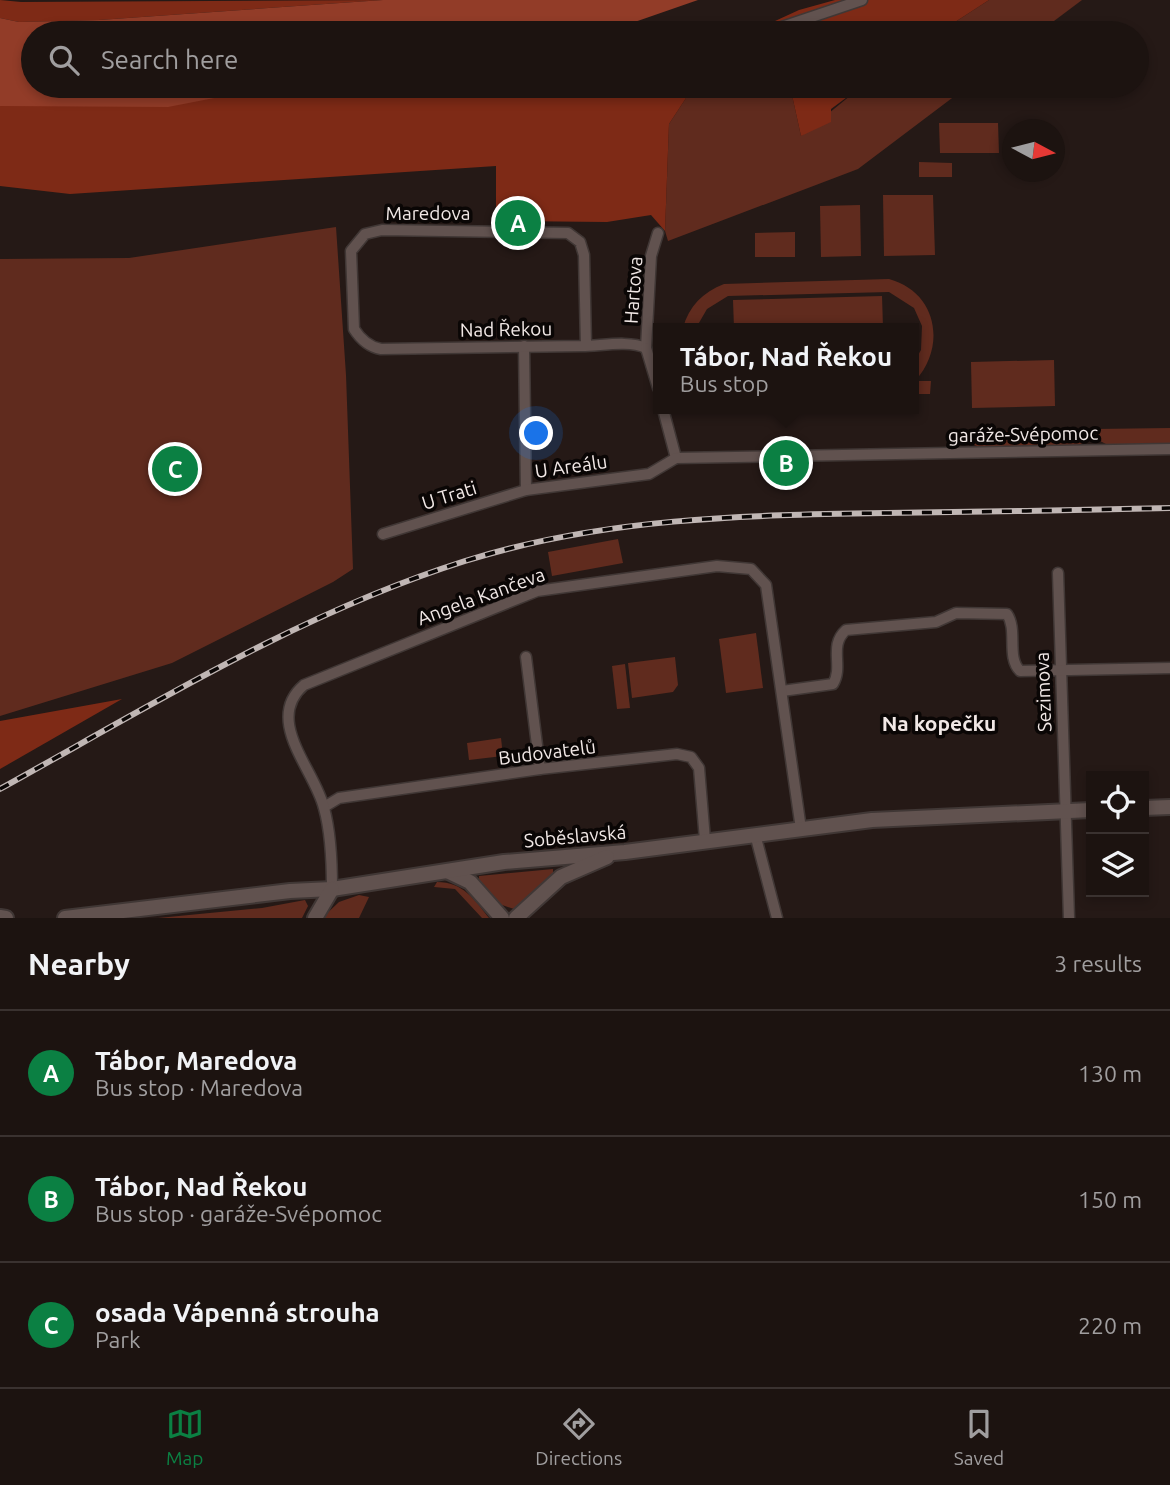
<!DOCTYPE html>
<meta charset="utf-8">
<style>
body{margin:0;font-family:Ubuntu,sans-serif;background:#251c19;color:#f1f3f6}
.controls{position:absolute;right:21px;bottom:21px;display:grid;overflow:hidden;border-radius:0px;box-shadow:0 4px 10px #0003}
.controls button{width:63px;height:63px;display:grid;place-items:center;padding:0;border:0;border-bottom:2px solid #3a3230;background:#1c1310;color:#f1f3f6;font:35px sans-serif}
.compass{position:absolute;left:1002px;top:119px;width:63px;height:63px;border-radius:50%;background:#1c1310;box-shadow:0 4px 10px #0003;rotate:97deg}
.you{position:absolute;left:537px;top:434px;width:24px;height:24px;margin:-18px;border:5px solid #fff;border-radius:50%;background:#1a73e8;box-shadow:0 0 0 10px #1a73e833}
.badge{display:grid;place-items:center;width:46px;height:46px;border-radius:50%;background:#0b8043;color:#fff;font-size:23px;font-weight:700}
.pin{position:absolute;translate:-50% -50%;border:4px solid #fff;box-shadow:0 2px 7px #0006}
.popup{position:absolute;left:653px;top:323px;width:266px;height:91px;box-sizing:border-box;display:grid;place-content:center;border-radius:0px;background:#1c1310;filter:drop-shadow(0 2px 5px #0005);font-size:23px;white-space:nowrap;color:#a09e9f}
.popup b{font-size:26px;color:#f1f3f6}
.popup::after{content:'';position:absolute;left:50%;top:100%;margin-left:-14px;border:14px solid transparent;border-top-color:#1c1310}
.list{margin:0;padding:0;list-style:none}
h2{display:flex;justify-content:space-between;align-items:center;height:91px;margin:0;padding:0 28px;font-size:30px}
h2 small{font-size:23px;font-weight:400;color:#a09e9f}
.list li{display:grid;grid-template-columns:46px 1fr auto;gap:21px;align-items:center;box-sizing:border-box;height:126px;padding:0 28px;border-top:2px solid #3a3230}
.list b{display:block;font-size:26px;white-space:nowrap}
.list p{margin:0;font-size:23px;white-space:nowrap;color:#a09e9f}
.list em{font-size:23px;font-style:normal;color:#a09e9f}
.icon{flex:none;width:38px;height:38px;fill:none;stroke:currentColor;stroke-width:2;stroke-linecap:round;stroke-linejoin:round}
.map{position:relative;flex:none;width:1170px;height:918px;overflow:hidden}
.search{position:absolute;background:#1c1310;box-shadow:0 4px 10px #0003;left:21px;right:21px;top:21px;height:77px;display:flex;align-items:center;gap:18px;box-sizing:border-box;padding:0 24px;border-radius:38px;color:#a09e9f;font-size:26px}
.sheet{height:469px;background:#1c1310}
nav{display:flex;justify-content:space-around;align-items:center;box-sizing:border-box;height:98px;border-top:2px solid #3a3230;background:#1c1310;font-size:19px;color:#a09e9f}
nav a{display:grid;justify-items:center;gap:4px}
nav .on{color:#0b8043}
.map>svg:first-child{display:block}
.green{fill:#602b1e}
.forest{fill:#7e2a16}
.water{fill:#923c28}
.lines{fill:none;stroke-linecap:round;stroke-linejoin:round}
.street-casing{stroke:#403735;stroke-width:13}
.secondary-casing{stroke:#403735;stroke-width:18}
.street{stroke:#61524f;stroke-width:10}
.secondary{stroke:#61524f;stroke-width:14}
.rail-casing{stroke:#c0b6b4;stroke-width:6}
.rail{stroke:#0a0605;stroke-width:3.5;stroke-dasharray:10;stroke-linecap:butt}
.labels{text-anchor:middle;stroke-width:7;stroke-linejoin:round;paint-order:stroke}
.street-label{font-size:19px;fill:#f1e8e6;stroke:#0a0605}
.neighbourhood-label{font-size:21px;font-weight:bold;fill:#f1e8e6;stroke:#0a0605}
</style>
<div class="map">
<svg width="1170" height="918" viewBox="0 0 1170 918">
<rect width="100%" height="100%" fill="#251916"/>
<g class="green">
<path d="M989,0H1082L1038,33H944L952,24Z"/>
<path d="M709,86H790L801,136L862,86H968L858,169L668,241L665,231L669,124L686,98Z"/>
<path d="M939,123H998L999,153H940Z"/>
<path d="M919,162L952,163V177H919Z"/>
<path d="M883,195H933L935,255L884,256Z"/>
<path d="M860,205L861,256L821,257L820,206Z"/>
<path d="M336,227L346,375L353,569L333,582L172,663L0,716V259L129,258Z"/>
<path d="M795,232V257H755V233Z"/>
<path d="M889,279C937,292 947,346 915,381H931L930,394H914V362L921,350L922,326L914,308L889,292L728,296L707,309L696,328H683C689,306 703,292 724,284Z"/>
<path d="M882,296L883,328H734L733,300Z"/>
<path d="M1054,360L1055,406L972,408L971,362Z"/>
<path d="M1170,428V444L1108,445L1098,440L1095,429Z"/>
<path d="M1089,429L1087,441L1078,445L980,447L968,443L962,432Z"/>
<path d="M618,539L623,563L552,576L548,552Z"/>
<path d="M756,633L763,688L726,693L719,639Z"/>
<path d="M675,657L678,685L673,692L632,698L628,663Z"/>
<path d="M625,664L630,708L617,709L612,666Z"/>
<path d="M501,738L503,756L469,760L467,743Z"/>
<path d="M553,869V874L517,910L502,905L479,882V876Z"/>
<path d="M437,882C463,882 474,899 489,918H482L455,889L434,887Z"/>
<path d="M359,895L369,897L359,918H322L339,902Z"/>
<path d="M305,900L308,906L302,918H158L262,908Z"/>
</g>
<g class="forest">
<path d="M0,0L21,2L383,0L99,20L19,22L0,18Z"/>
<path d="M835,0H989L952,24L943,33H749L799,10Z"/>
<path d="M311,86H709L686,98L669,124L665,231L651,215L607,222L496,221V166L70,194L0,186V106H79Z"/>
<path d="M790,86H862L831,109V122L801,136Z"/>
<path d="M122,699L0,769V721Z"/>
</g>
<path class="water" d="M383,0H698L603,33H33V86H311L245,92L168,107L0,106V18L19,22L99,20Z"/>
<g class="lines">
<g class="street-casing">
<g id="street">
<path d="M764,33L862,0"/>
<path d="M524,346L526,490"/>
<path d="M586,346L584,255L580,242L568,233L382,230L365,234L351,251L354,329C361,340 369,347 381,349C448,348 515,347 582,346C601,346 628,340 646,348"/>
<path d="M646,348L651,256L658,233"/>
<path d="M646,348L658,388"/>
<path d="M663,409L676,458"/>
<path d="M676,458L1170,449"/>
<path d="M383,534L526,490L649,474L676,458"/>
<path d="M1058,573L1069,918"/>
<path d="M526,657L540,769"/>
<path d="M782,691L833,684C844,666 828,646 846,630L936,622L956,613L1007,614C1018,630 1006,657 1020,671L1170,668"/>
<path d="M324,807L339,798L540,769L677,754L691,757L699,768L705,840"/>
<path d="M755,834L777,918"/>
<path d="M332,889C332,863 331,833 324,808C315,770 263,720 304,685L537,591L717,566L751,569L766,585L801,829"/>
</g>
</g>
<g class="secondary-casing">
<g id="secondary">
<path d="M1144,808L1170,807"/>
<path d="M449,872L470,882L502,918"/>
<path d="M0,917L6,918"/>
<path d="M65,918L290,891L332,889L504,862L625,852L872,820L1091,810"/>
<path d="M315,918L332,889"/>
<path d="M516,918L561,877L607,857"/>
</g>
</g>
<use href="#street" class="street"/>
<use href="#secondary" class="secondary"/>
<g class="rail-casing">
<path id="rail" d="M0,789C150,706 300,613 465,561C602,518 744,515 886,513C981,512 1075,510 1170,508"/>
</g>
<use href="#rail" class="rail"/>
</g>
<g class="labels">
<g class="street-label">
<text x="428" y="220">Maredova</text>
<text transform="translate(633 290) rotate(-86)" y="7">Hartova</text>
<text transform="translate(506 329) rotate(-1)" y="7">Nad Řekou</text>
<text transform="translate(1023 434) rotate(-1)" y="7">garáže-Svépomoc</text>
<text transform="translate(571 466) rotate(-8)" y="7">U Areálu</text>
<text transform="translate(449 495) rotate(-17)" y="7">U Trati</text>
<text transform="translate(481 596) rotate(-20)" y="7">Angela Kančeva</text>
<text transform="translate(1043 692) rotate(-92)" y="7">Sezimova</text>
<text transform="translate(547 752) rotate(-7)" y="7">Budovatelů</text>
<text transform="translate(575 836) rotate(-5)" y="7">Soběslavská</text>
</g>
<g class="neighbourhood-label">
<text x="939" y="731">Na kopečku</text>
</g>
</g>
</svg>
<div class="controls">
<button><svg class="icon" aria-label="locate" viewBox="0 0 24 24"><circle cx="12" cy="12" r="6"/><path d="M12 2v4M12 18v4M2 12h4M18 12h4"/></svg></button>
<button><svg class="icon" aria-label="layers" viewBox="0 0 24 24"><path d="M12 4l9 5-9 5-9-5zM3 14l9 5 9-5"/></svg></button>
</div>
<svg class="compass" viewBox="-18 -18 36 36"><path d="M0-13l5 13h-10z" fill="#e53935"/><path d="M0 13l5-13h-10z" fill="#a09e9f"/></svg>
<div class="you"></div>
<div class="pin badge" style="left:518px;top:223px">A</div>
<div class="pin badge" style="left:786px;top:463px">B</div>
<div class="popup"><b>Tábor, Nad Řekou</b>Bus stop</div>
<div class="pin badge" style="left:175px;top:469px">C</div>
<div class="search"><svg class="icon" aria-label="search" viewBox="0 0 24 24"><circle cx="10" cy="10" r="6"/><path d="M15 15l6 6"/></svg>Search here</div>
</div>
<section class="sheet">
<h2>Nearby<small>3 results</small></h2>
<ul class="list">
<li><span class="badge">A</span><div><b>Tábor, Maredova</b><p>Bus stop · Maredova</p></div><em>130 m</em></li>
<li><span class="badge">B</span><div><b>Tábor, Nad Řekou</b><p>Bus stop · garáže-Svépomoc</p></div><em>150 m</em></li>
<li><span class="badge">C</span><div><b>osada Vápenná strouha</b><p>Park</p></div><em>220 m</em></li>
</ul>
</section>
<nav>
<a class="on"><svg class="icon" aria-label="map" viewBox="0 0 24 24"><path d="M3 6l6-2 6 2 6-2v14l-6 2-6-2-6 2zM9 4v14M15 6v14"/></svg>Map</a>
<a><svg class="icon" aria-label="directions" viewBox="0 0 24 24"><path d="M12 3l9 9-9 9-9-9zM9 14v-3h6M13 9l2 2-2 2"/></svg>Directions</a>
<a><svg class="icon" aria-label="saved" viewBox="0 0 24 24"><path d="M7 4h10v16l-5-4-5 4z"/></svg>Saved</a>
</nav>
